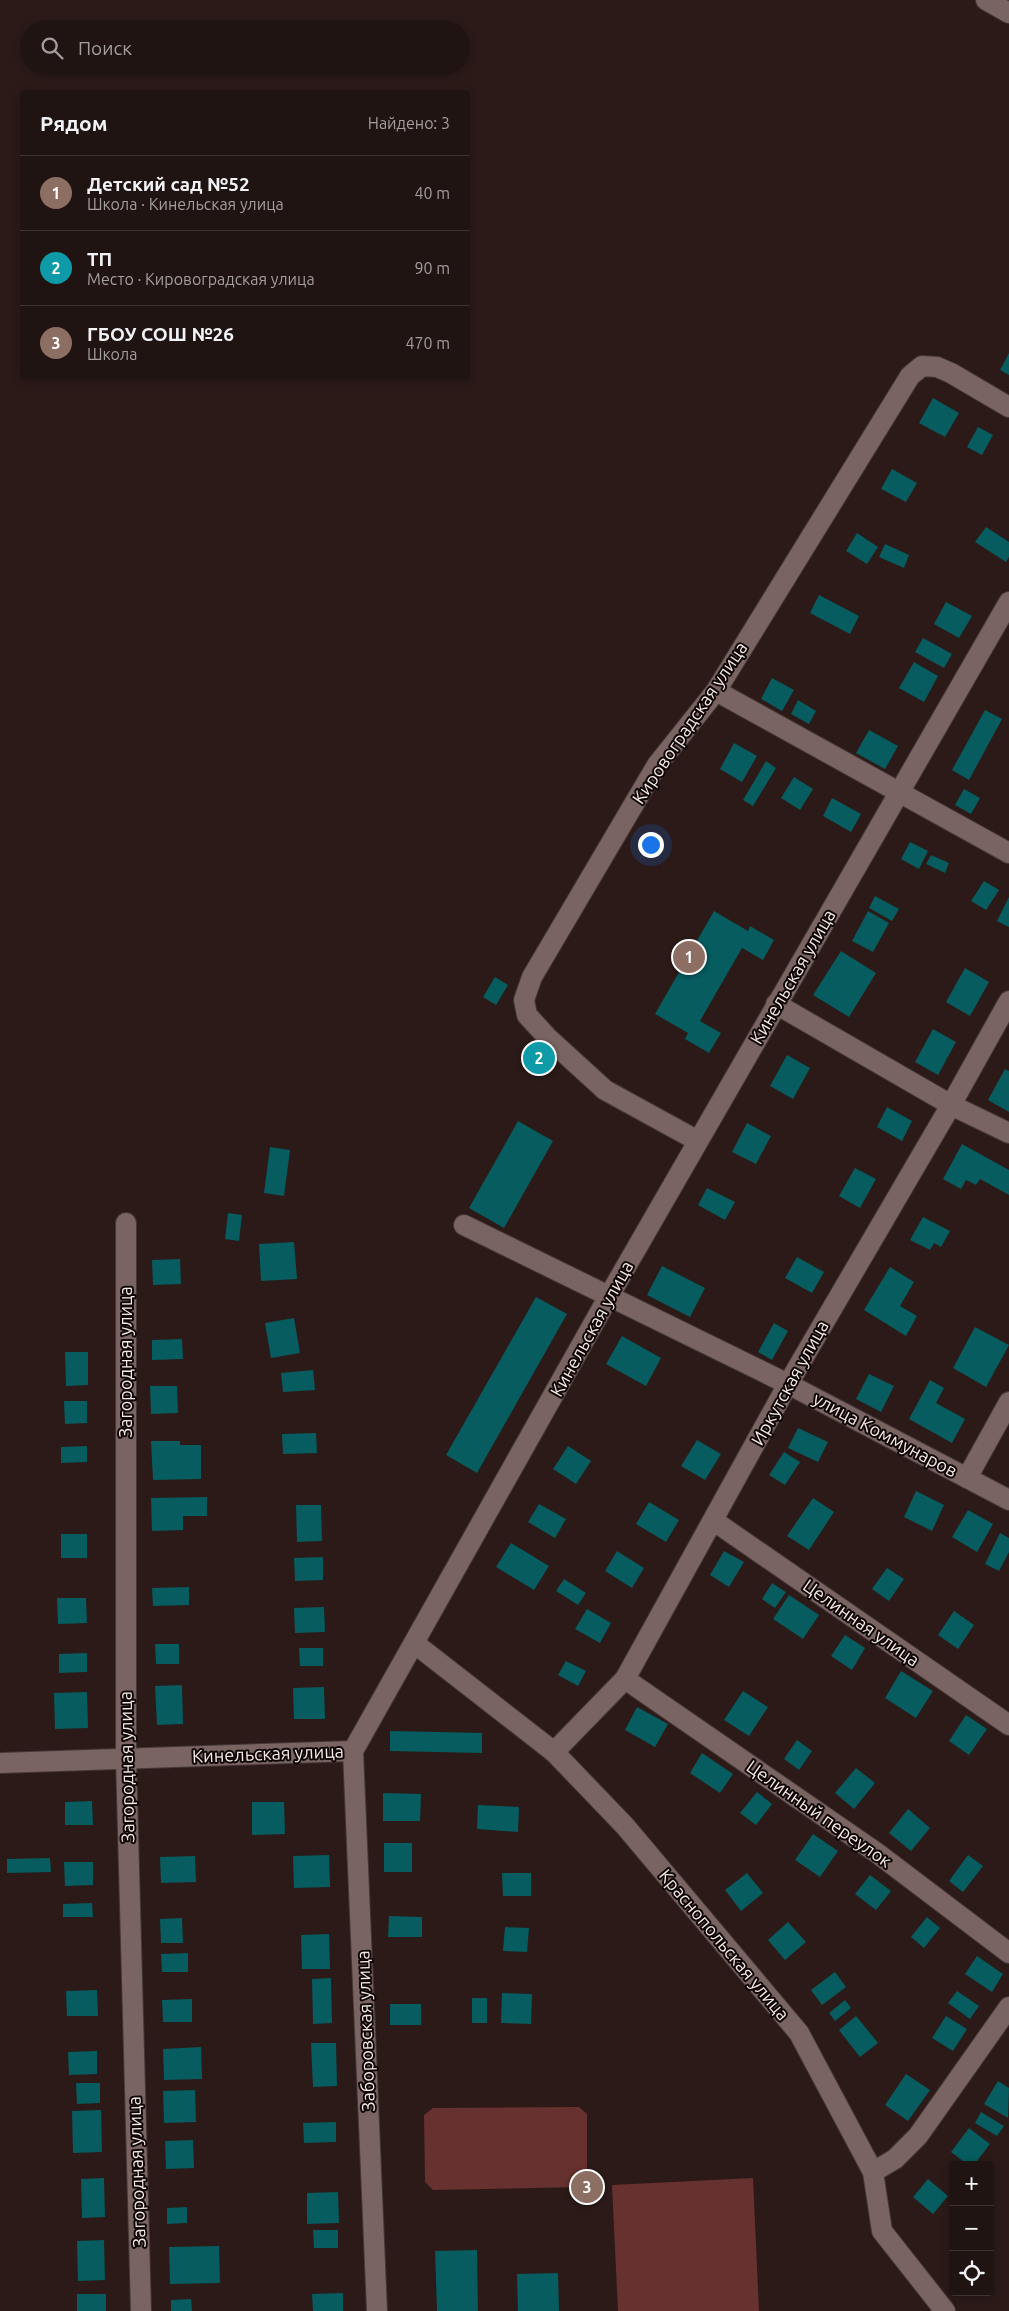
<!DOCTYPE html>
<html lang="ru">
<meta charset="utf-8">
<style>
body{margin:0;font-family:Ubuntu,sans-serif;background:#2d2120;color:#f1f3f6}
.controls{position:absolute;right:15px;bottom:15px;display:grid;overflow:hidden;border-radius:5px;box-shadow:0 2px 8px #0003}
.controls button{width:45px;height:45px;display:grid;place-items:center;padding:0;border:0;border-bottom:1px solid #3d3332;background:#201412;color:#f1f3f6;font:25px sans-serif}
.you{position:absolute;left:650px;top:844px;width:18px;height:18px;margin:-12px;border:4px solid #fff;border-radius:50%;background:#1a73e8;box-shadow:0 0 0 8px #1a73e833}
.badge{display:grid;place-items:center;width:32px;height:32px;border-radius:50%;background:#0f766e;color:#fff;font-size:16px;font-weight:700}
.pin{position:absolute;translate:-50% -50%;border:2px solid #fff;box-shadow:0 1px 5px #0006}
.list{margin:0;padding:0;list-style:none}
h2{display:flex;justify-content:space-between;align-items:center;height:65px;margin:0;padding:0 20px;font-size:21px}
h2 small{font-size:16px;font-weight:400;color:#a29e9f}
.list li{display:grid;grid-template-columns:32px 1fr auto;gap:15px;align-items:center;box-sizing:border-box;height:75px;padding:0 20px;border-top:1px solid #3d3332}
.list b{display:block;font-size:19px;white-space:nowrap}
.list p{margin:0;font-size:16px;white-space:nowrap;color:#a29e9f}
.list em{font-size:16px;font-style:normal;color:#a29e9f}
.icon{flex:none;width:28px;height:28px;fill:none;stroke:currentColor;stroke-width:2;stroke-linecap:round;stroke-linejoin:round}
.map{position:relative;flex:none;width:1009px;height:2311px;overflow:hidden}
.search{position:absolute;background:#201412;box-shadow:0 2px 8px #0003;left:20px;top:20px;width:450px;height:55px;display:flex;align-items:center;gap:12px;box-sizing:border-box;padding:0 18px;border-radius:28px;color:#a29e9f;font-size:19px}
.panel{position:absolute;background:#201412;box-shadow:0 2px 8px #0003;left:20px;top:90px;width:450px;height:290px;border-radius:5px}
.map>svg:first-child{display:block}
.green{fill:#67312f}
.building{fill:#065c5e}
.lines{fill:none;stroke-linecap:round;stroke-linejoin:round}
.minor-casing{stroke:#443736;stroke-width:22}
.minor{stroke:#796462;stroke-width:20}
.labels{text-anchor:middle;stroke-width:4;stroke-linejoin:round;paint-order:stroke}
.street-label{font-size:18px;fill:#f5e8e7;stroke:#0e0706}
</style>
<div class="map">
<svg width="1009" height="2311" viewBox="0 0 1009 2311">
<rect width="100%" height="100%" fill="#2b1a18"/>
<g class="green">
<path d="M579,2107L587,2114V2182L581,2187L433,2190L425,2182L424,2115L433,2108Z"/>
<path d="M753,2178L759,2311H618L612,2185Z"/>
</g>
<g class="building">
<path d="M1009,353V375L1000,370Z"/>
<path d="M933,398L959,413L945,437L919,423Z"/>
<path d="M978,427L993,435L982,455L967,447Z"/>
<path d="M892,469L917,483L906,502L881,489Z"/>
<path d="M986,527L1009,542V557L1006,562L975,542Z"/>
<path d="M857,533L878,547L867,564L846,551Z"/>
<path d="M885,544L909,555L904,568L879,557Z"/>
<path d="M819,595L859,616L850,634L810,613Z"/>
<path d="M946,602L972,616L959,638L934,624Z"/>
<path d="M923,638L952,654L944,668L915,652Z"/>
<path d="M914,662L938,676L924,702L899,688Z"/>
<path d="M772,678L794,690L782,711L761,699Z"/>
<path d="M798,700L816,711L809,724L791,714Z"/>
<path d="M985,710L1002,719L969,780L952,770Z"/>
<path d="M869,730L898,746L885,769L856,753Z"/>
<path d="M734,743L757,756L742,782L720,769Z"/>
<path d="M766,761L776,768L753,806L743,800Z"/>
<path d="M794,777L813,789L800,810L781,798Z"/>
<path d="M964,789L980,798L971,814L955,805Z"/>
<path d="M832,798L861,814L851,832L823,816Z"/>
<path d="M910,842L928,851L919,869L901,859Z"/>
<path d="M931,855L949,863L945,873L926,864Z"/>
<path d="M984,881L999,890L986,910L971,901Z"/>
<path d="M875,896L899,909L892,921L869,908Z"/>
<path d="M1009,897V927L997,921Z"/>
<path d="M714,911L748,931L750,926L774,940L763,960L742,948L700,1021L721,1033L709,1053L685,1039L688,1033L655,1014Z"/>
<path d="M868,911L889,923L873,952L852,941Z"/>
<path d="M841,951L876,973L849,1017L813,995Z"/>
<path d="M965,968L989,982L970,1016L946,1002Z"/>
<path d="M495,977L508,985L496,1005L483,997Z"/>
<path d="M933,1029L956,1042L938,1075L915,1062Z"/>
<path d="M531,1043L556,1057L548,1073L522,1059Z"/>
<path d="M787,1055L810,1068L793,1099L770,1086Z"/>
<path d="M1005,1069L1009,1071V1112L988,1100Z"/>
<path d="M887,1107L912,1121L902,1141L877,1127Z"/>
<path d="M518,1121L553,1141L504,1228L469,1208Z"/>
<path d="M747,1123L771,1136L756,1164L732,1152Z"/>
<path d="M962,1144L1009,1170V1195L980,1179L976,1185L966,1180L961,1189L943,1179Z"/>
<path d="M270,1147L290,1150L284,1196L264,1193Z"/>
<path d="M855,1168L876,1179L860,1208L839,1196Z"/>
<path d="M707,1188L735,1202L725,1220L698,1205Z"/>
<path d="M228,1213L242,1215L239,1241L225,1239Z"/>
<path d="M923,1217L950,1231L941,1247L934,1243L930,1250L910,1240Z"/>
<path d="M294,1242L297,1279L261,1281L259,1244Z"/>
<path d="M797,1257L824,1272L812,1293L785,1278Z"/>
<path d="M180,1259L181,1284L153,1285L152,1260Z"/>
<path d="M662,1266L705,1288L690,1317L647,1295Z"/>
<path d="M890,1267L914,1282L900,1306L917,1316L906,1336L864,1310Z"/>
<path d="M536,1297L567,1314L477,1473L446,1455Z"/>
<path d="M294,1318L300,1353L271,1358L265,1323Z"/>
<path d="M774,1323L788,1331L772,1360L758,1352Z"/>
<path d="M975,1327L1009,1345L986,1387L953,1368Z"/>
<path d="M622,1336L661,1358L646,1386L606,1364Z"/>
<path d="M182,1339L183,1359L152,1360V1340Z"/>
<path d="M65,1352H88V1385L66,1386Z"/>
<path d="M313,1370L315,1390L283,1392L281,1373Z"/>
<path d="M869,1374L894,1386L881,1412L856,1399Z"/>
<path d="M930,1380L944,1388L936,1403L965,1419L952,1443L909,1419Z"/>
<path d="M150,1386H177L178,1413L151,1414Z"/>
<path d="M64,1401H87V1423L65,1424Z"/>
<path d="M798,1428L828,1442L818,1462L788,1448Z"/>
<path d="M316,1433L317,1453L283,1454L282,1434Z"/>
<path d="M697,1440L721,1454L705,1480L681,1466Z"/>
<path d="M151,1441H180V1445H201V1479L153,1480Z"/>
<path d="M87,1446V1462L61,1463V1447Z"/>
<path d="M568,1446L591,1461L576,1484L553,1469Z"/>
<path d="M784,1452L800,1462L785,1485L769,1475Z"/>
<path d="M916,1491L944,1505L932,1531L904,1517Z"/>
<path d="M207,1497V1516H183V1530L152,1531L151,1498Z"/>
<path d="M813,1498L834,1512L809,1550L787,1536Z"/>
<path d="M649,1502L679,1520L666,1542L636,1524Z"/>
<path d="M539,1504L566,1519L555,1538L528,1522Z"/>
<path d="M296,1505H321L322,1541L297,1542Z"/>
<path d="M968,1510L993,1524L977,1552L952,1537Z"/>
<path d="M1000,1533L1009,1538V1552L999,1571L985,1564Z"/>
<rect x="61" y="1534" width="26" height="24"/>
<path d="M511,1543L549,1566L534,1590L496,1567Z"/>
<path d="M617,1551L644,1568L632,1588L605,1571Z"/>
<path d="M724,1551L744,1562L729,1587L710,1575Z"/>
<path d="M323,1557V1580L295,1581L294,1558Z"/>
<path d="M887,1568L904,1579L889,1601L872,1589Z"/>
<path d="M564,1579L586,1593L578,1605L556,1591Z"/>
<path d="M772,1583L786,1592L775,1608L762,1599Z"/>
<path d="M189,1587V1605L153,1606L152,1588Z"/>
<path d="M789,1595L819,1615L803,1639L773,1619Z"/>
<path d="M57,1598H86L87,1623L58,1624Z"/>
<path d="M324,1607L325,1632L295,1633L294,1608Z"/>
<path d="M587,1609L611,1623L600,1643L575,1629Z"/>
<path d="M954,1611L974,1625L958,1649L938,1635Z"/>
<path d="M845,1635L865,1648L852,1670L831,1656Z"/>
<path d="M155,1644H179V1664H156Z"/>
<path d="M299,1648H323V1666H300Z"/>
<path d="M87,1653V1672L59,1673V1654Z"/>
<path d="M566,1661L586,1671L578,1686L558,1675Z"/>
<path d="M901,1671L933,1691L916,1718L885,1698Z"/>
<path d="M182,1685L183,1724L157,1725L155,1686Z"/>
<path d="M324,1687L325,1719H294L293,1688Z"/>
<path d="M743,1691L768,1707L749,1736L724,1720Z"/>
<path d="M87,1692L88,1728L55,1729L54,1693Z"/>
<path d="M637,1707L668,1724L655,1747L625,1730Z"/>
<path d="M966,1715L987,1729L969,1755L949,1741Z"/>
<path d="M390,1731L482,1733V1753L390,1751Z"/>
<path d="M797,1740L812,1751L799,1770L784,1759Z"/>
<path d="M702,1753L733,1774L720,1793L690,1773Z"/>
<path d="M856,1768L875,1783L854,1809L835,1793Z"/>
<path d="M757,1792L772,1804L756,1825L740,1813Z"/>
<path d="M383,1793L421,1794L420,1821H383Z"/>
<path d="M92,1801L93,1825H65V1802Z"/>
<path d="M252,1802H284L285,1834L252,1835Z"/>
<path d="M478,1805L519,1807L518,1832L477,1829Z"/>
<path d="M908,1809L930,1828L911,1851L889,1833Z"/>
<path d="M813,1834L838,1851L820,1877L795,1860Z"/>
<rect x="384" y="1843" width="28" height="29"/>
<path d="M329,1855L330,1887L294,1888L293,1856Z"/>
<path d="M968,1855L983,1866L963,1892L949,1881Z"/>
<path d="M195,1856L196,1882L161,1883L160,1857Z"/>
<path d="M50,1858L51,1872L7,1873V1859Z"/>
<path d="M64,1862H93V1885L65,1886Z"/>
<path d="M502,1873H531V1896H503Z"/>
<path d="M747,1873L763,1893L741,1911L725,1890Z"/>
<path d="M870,1875L891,1891L876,1910L855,1894Z"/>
<path d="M92,1903L93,1917H63V1904Z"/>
<path d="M389,1916L422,1917V1937H388Z"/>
<path d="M927,1917L940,1928L924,1948L911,1937Z"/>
<path d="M182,1918L183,1943H161L160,1919Z"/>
<path d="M788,1922L806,1942L785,1960L768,1940Z"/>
<path d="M505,1927L529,1928L527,1952L503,1951Z"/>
<path d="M329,1934L330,1969H302L301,1935Z"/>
<path d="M188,1953V1972H162L161,1954Z"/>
<path d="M977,1956L1003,1974L992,1992L965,1974Z"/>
<path d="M835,1972L846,1987L822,2005L811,1990Z"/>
<path d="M331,1978L332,2023L313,2024L312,1979Z"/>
<path d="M97,1990L98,2016H67L66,1991Z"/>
<path d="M957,1991L979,2006L970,2019L948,2003Z"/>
<path d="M502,1993L532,1994L531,2024L501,2023Z"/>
<rect x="472" y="1998" width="15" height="25"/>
<path d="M192,1999V2022H163L162,2000Z"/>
<path d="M845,2000L851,2008L835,2021L829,2013Z"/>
<rect x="390" y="2004" width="31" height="21"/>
<path d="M856,2016L878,2043L860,2057L839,2030Z"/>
<path d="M946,2016L967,2029L953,2051L932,2038Z"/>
<path d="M311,2043H336L337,2086L313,2087Z"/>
<path d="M201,2047L202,2079L164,2080L163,2049Z"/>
<path d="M97,2051V2074L69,2075L68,2052Z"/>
<path d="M906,2074L930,2090L908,2121L885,2105Z"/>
<path d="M998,2081L1009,2088L1008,2118L984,2104Z"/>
<path d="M76,2083H100V2103L77,2104Z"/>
<path d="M195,2090L196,2122L164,2123L163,2091Z"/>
<path d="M101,2110L102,2152L73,2153L72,2111Z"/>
<path d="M981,2112L1004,2126L997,2136L975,2123Z"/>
<path d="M336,2122V2142L304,2143L303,2123Z"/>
<path d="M969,2128L990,2144L974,2165H968L951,2152Z"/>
<path d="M193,2140L194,2168L166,2169L165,2141Z"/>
<path d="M104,2178L105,2217L82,2218L81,2179Z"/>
<path d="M928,2179L948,2196L933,2214L913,2197Z"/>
<path d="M338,2192L339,2223L307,2224V2193Z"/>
<path d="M187,2207V2223L167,2224V2208Z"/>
<path d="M313,2230H338V2248H314Z"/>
<path d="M104,2240L105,2280L78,2281L77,2241Z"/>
<path d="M219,2246L220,2283L170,2284L169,2247Z"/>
<path d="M477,2250L478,2311H437L435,2251Z"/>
<path d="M558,2273L559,2311H518L517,2274Z"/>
<path d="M343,2293V2311H313L312,2294Z"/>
<rect x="77" y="2294" width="29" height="17"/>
<path d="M191,2299L192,2311H171V2300Z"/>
</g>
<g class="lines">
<g class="minor-casing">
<g id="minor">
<path d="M986,0L1009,13"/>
<path d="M716,691L1009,853"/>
<path d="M776,1004L951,1105L1009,1133"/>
<path d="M698,1141L605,1090L548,1038L527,1015L524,1000L532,977L657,765L716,691L910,376L922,366L937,367L951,373L1009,407"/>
<path d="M126,1223V1758L141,2311"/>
<path d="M464,1225L788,1384L1009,1500"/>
<path d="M967,1478L1009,1402"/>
<path d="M714,1521L1009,1725"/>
<path d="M414,1643L554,1752L625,1826L799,2033L873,2172L882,2231L945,2311"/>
<path d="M625,1679L877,1853L1009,1953"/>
<path d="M353,1751L609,1296L1009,602"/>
<path d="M353,1751L377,2311"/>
<path d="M554,1752L625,1679L788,1384L951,1105L1009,1001"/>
<path d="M0,1763L353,1751"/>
<path d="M873,2172L895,2159L918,2136L1009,2007"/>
</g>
</g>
<use href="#minor" class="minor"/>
</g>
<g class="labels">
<g class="street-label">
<text transform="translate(690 723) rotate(-56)" y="6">Кировоградская улица</text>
<text transform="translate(793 977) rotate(-60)" y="6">Кинельская улица</text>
<text transform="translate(592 1329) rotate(-61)" y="6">Кинельская улица</text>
<text transform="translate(126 1362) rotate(-90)" y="6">Загородная улица</text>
<text transform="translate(790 1383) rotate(-61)" y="6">Иркутская улица</text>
<text transform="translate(885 1435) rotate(28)" y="6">улица Коммунаров</text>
<text transform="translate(861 1623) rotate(35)" y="6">Целинная улица</text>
<text transform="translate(268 1754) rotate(-2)" y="6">Кинельская улица</text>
<text transform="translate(127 1767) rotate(-91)" y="6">Загородная улица</text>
<text transform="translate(819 1814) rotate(35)" y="6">Целинный переулок</text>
<text transform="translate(724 1945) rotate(50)" y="6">Краснопольская улица</text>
<text transform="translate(366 2031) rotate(-92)" y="6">Заборовская улица</text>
<text transform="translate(137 2172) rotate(-92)" y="6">Загородная улица</text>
</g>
</g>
</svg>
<div class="controls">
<button>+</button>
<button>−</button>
<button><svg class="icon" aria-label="locate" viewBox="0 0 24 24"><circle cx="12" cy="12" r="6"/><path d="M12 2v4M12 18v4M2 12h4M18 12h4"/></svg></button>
</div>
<div class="you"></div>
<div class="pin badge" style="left:689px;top:957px;background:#8d6e63">1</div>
<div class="pin badge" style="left:539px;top:1058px;background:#0f9aa8">2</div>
<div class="pin badge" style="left:587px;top:2187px;background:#8d6e63">3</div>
<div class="search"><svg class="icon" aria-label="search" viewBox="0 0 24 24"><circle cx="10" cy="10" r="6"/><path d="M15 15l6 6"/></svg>Поиск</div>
<section class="panel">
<h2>Рядом<small>Найдено: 3</small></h2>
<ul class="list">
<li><span class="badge" style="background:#8d6e63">1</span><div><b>Детский сад №52</b><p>Школа · Кинельская улица</p></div><em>40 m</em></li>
<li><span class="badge" style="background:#0f9aa8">2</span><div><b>ТП</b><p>Место · Кировоградская улица</p></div><em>90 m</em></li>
<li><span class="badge" style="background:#8d6e63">3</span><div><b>ГБОУ СОШ №26</b><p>Школа</p></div><em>470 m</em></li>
</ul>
</section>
</div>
